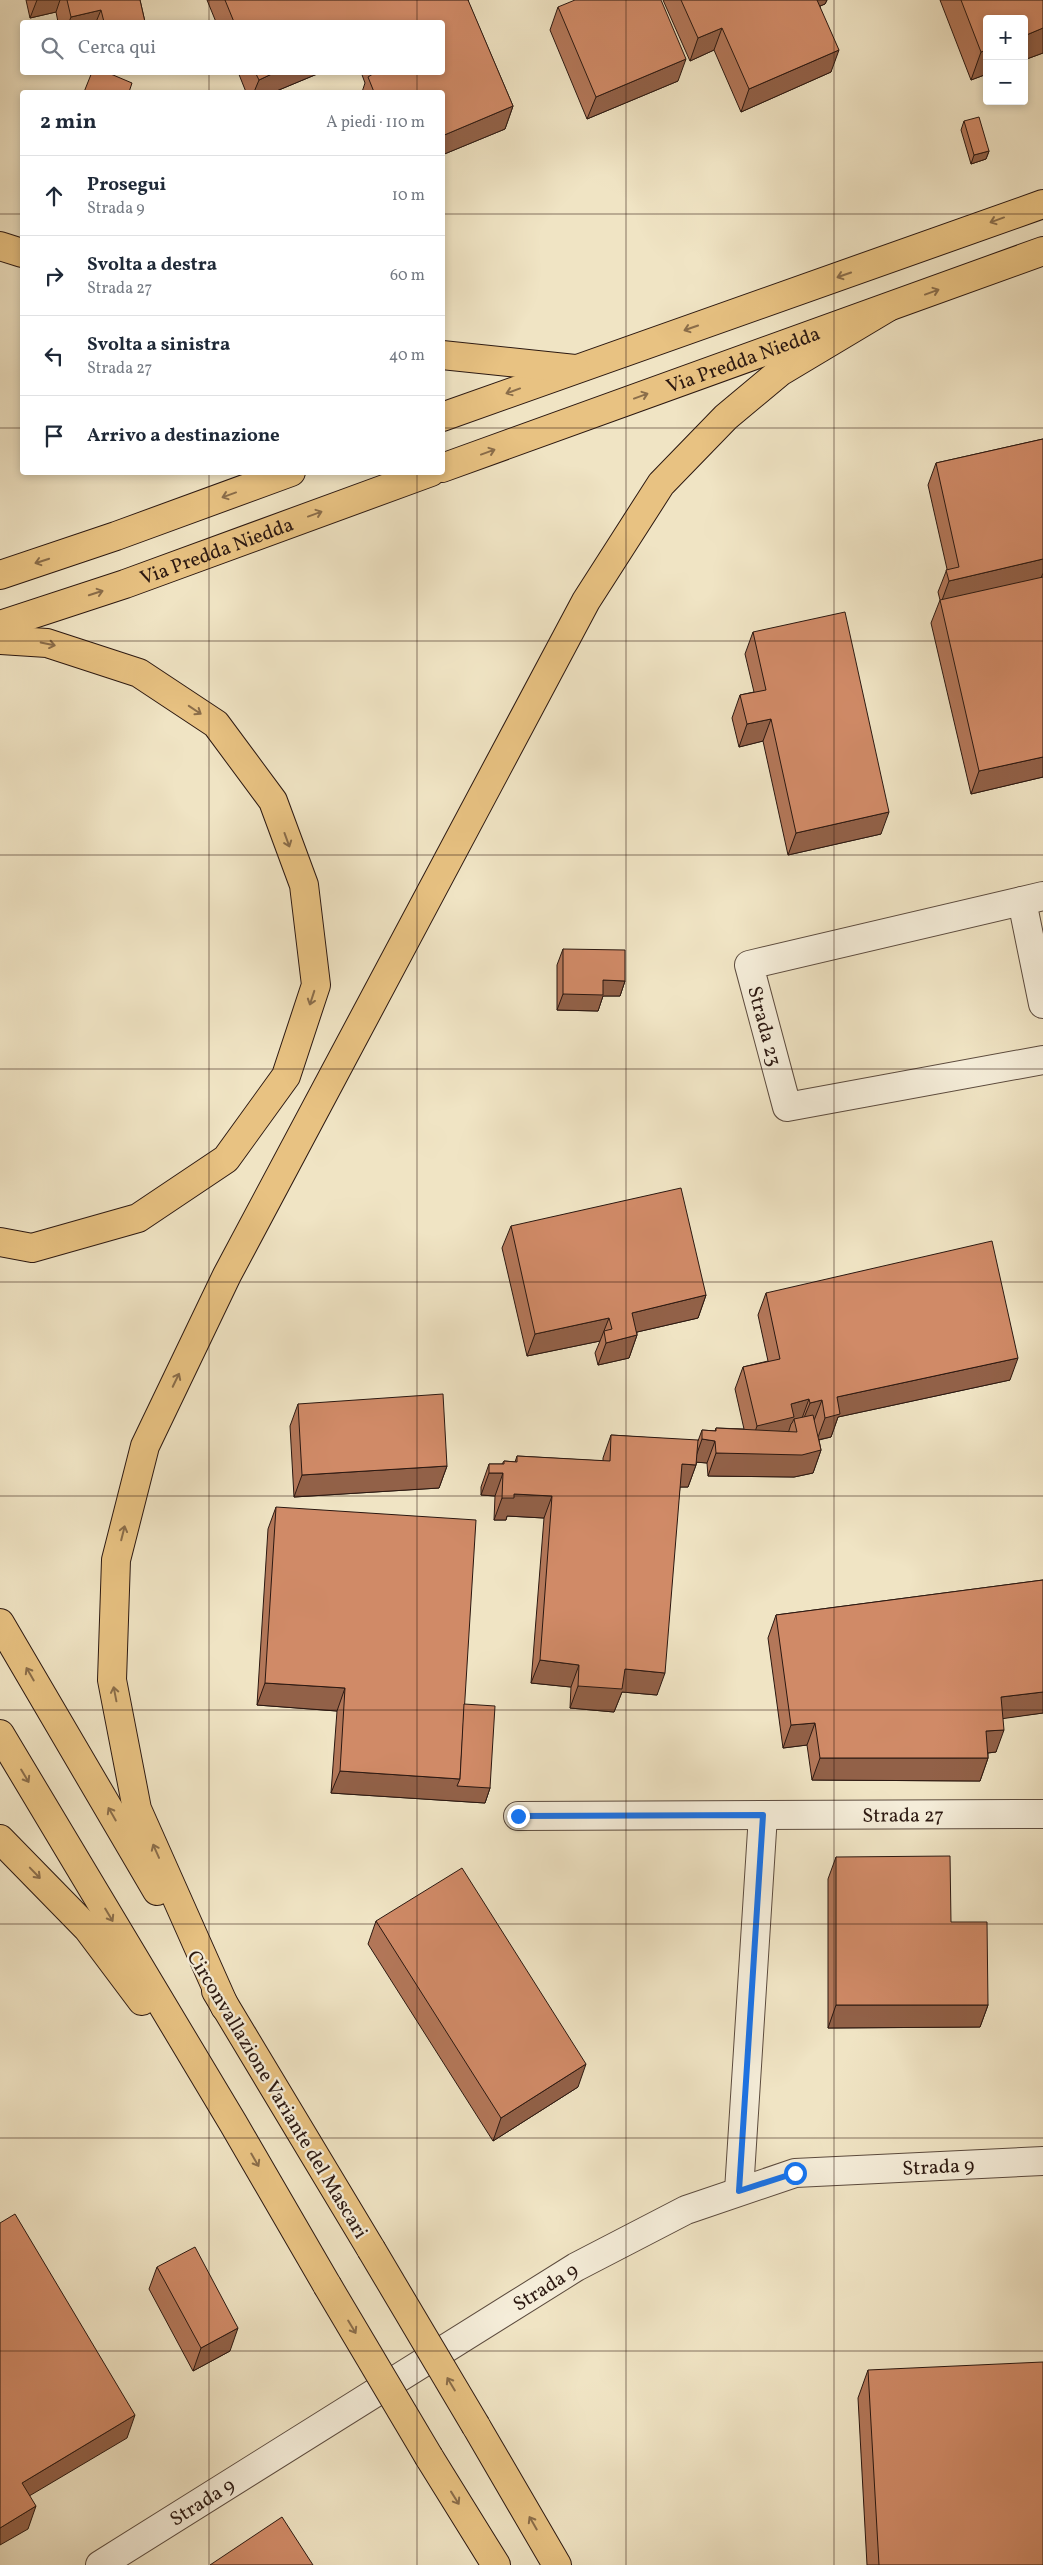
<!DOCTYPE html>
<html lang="it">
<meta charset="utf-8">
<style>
body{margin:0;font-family:Vollkorn,serif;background:#f6f6f7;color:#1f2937}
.controls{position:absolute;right:15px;top:15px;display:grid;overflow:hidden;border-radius:5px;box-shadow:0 2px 8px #0003}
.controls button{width:45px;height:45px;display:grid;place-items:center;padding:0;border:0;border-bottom:1px solid #e0e1e3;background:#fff;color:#1f2937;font:25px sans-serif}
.stop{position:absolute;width:15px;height:15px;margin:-11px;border:4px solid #1a73e8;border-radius:50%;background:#fff}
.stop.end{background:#1a73e8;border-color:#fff;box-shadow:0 1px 5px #0008}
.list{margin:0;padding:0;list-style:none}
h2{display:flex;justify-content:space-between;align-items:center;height:65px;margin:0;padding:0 20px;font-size:21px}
h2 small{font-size:16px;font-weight:400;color:#747a83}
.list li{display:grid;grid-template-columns:32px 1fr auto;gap:15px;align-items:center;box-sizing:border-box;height:80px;padding:0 20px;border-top:1px solid #e0e1e3}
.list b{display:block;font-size:19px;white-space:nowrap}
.list p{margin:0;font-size:16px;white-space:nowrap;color:#747a83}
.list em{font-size:16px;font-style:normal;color:#747a83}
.icon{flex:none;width:28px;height:28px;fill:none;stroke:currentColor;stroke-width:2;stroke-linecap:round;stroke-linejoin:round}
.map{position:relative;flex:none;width:1043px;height:2565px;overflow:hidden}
.search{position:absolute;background:#fff;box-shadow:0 2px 8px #0003;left:20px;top:20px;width:425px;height:55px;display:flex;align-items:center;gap:12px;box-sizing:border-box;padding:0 18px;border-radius:5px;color:#747a83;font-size:19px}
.panel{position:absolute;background:#fff;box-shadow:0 2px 8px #0003;left:20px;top:90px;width:425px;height:385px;border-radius:5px}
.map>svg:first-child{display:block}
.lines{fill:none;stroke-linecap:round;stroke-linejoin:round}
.minor-casing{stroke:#5c4b3e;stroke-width:30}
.major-casing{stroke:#2b1811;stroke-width:30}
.highway-casing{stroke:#2b1811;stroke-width:30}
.minor{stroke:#f5edd9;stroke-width:28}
.major{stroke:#e8c282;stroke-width:28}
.highway{stroke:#e8c282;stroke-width:28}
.highway-bridge-casing{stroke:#2b1811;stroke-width:30;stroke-linecap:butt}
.highway-bridge{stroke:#e8c282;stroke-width:28}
.wall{fill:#b37759;stroke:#2b1811}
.shaded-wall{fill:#926148;stroke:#2b1811}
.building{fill:#d08a67;stroke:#2b1811}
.oneway{stroke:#8a6d4a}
.route{stroke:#1a73e8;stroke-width:6}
.grid{fill:none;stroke:#2b1811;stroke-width:1;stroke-opacity:0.55}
.labels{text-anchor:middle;stroke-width:4.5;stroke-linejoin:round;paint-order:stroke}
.street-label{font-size:20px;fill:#2b1811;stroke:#f5edd9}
</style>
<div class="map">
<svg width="1043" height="2565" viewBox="0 0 1043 2565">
<rect width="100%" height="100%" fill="#f0e4c4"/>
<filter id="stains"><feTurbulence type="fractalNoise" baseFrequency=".004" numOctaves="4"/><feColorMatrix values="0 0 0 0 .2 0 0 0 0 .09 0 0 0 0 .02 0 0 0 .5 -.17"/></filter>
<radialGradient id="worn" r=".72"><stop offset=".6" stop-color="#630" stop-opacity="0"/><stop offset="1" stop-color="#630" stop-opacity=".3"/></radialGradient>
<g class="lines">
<g class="minor-casing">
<g id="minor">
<path id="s1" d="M1043,896L749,965L787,1107L1043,1060"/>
<path d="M1022,901L1043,1004"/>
<path id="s2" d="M518,1816L1043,1814"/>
<path d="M739,2191L763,1815"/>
<path id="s3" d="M100,2565L576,2267L686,2210L795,2173L1043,2161"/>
</g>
</g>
<g class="major-casing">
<g id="major">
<path d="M442,417L1043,204"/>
<path id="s4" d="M442,468L1043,251"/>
<path d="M0,575L116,536L291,472"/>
<path id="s5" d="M0,625L125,584L431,472"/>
</g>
</g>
<g class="highway-casing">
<g id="highway">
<path d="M0,246L22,253"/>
<path d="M442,355L575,369"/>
<path d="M0,640L47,643L139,673L216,724L273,801L304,885L316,985L286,1076L226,1159L138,1218L32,1248L0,1242"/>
<path d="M0,1623L157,1891"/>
<path d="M0,1734L233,2123L327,2285"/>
<path d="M0,1839L88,1929L142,2001"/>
<path d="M216,1991L371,2249"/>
<path d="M225,2007L137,1809L112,1680L116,1560L145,1446L227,1275L586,601L661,484L726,417L780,372L887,308"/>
<path d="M476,2426L557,2565"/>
<path d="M429,2457L496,2565"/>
</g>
</g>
<use href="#minor" class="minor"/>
<use href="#major" class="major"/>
<use href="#highway" class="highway"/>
<g class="highway-bridge-casing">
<g id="highway-bridge">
<path d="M371,2249L476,2426"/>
<path d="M327,2285L429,2457"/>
</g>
</g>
<use href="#highway-bridge" class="highway-bridge"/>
</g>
<g class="wall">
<path d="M26,0H140L145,22H58L56,12L30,18Z"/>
<path d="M207,0H469L468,1L513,106L505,129L442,155V92H362L365,83L361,72H442V22H216Z"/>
<path d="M663,0H827L825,4L820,6L831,72L741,112L714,50L690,61Z"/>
<path d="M940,0H1043V53L1024,60V19H987V74L971,80Z"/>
<path d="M558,7L678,81L587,119L550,30Z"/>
<path d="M238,72H322L274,92H246Z"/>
<path d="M964,121L989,151L986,159L971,164L961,130Z"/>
<path d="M1043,439V777L971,794L931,623L940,600L938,592L947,569L928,485L936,463Z"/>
<path d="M753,632L881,834L788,855L763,741L739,747L732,718L740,695L754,692L745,654Z"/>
<path d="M563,949L625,981L620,996H603L598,1011L557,1010V965Z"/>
<path d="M511,1226L706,1295L698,1318L637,1332V1335L629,1358L598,1365L595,1353L600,1341L527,1356L502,1248Z"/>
<path d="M766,1293L1010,1380L838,1417L831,1437L819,1440L821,1450L813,1473L794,1477L708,1476L707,1463L697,1462L688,1487H680L657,1695L622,1692L614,1712L570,1708L571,1687L531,1683L544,1518L507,1516L506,1520H494L495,1496L481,1495V1487L489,1464H502L504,1461L515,1462L517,1456L603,1461V1458L611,1435L698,1441L702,1430L715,1431L716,1428L744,1429L735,1389L743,1367L768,1361L758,1315Z"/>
<path d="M298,1404L447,1466L439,1488L294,1497L290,1426Z"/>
<path d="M276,1507L464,1704L490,1788L485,1803L331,1793L337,1711L257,1705L268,1529Z"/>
<path d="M1043,1580V1713L1003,1718L996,1752L988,1753V1758L980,1781L812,1780L807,1745L783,1748L768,1638L776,1615Z"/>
<path d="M836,1857L951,1922L988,2005L980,2027L828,2028V1879Z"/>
<path d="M376,1921L578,2087L493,2141L368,1944Z"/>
<path d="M157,2267L230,2351L193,2371L149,2289Z"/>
<path d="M868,2370L1043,2565H867L858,2398Z"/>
</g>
<g class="shaded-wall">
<path d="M37,0H60L56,12L30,18Z"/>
<path d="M809,0H827L825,4L805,12Z"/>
<path d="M101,10L96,22H69L71,17Z"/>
<path d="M722,28L714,50L690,61L698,38Z"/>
<path d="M1043,28V53L1024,60V36Z"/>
<path d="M839,50L831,72L741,112L749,89Z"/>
<path d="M987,50V74L971,80L981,52Z"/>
<path d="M686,59L678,81L587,119L596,97Z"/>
<path d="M276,72H322L274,92H254L259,80Z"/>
<path d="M513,106L505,129L442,155V136Z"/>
<path d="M989,151L986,159L971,164L974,155Z"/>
<path d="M1043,559V573L1040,581L941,603L949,581Z"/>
<path d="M771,719L763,741L739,747L747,724Z"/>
<path d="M1043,757V777L971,794L979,771Z"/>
<path d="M889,812L881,834L788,855L796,833Z"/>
<path d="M603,980L625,981L620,996H603L598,1011L557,1010L563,994Z"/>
<path d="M706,1295L698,1318L624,1335L632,1313Z"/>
<path d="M609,1318L600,1341L527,1356L535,1334Z"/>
<path d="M637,1335L629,1358L598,1365L606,1343Z"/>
<path d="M1018,1358L1010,1380L838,1417L831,1437L817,1440L825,1418L837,1397Z"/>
<path d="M809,1399L801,1421L794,1419L792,1423L791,1424L786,1440L749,1449L757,1426L791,1404Z"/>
<path d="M822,1400L813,1423L801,1425L810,1403Z"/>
<path d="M702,1439L715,1441L707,1463L694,1462Z"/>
<path d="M821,1450L813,1473L794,1477L708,1476L716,1453Z"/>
<path d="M682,1464L696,1465L688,1487H673Z"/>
<path d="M447,1466L439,1488L294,1497L302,1475Z"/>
<path d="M489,1473H503L495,1496L481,1495Z"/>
<path d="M514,1494L552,1496L544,1518L507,1516L506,1520H494L502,1498Z"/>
<path d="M540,1660L579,1665L571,1687L531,1683Z"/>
<path d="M625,1669L665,1673L657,1695L622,1692L614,1712L570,1708L578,1686Z"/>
<path d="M265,1683L345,1688L337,1711L257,1705Z"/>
<path d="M1043,1692V1713L993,1720L1001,1697Z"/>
<path d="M815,1723L807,1745L783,1748L791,1725Z"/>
<path d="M1004,1730L996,1752L978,1754L986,1731Z"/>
<path d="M820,1758H988L980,1781L812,1780Z"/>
<path d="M340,1771L460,1779L490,1788L485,1803L331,1793Z"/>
<path d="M836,2005H988L980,2027L828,2028Z"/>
<path d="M586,2064L578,2087L493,2141L501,2118Z"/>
<path d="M238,2328L230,2351L193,2371L201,2348Z"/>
<path d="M135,2415L127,2438L14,2505L22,2483Z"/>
<path d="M36,2506L28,2529L0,2545V2528Z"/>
</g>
<g class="building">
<path d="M67,0H140L145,22H104L101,10L71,17Z"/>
<path d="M225,0H468L513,106L442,136V92H374L368,77L376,72H442V22H234Z"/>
<path d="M575,0H661L686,59L596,97L558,7Z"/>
<path d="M681,0H817L839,50L749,89L722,28L698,38Z"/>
<path d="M961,0H1043V28L1024,36V19H987V50L981,52Z"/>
<path d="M92,72H106L132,83L129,92H84Z"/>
<path d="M255,72H276L259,80Z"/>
<path d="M979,117L989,151L974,155L964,121Z"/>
<path d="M1043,439V559L949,581L946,570L959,567L936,463Z"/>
<path d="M1043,577V757L979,771L940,600Z"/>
<path d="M845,612L889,812L796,833L771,719L747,724L740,695L766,690L753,632Z"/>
<path d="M563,949L625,950V981L603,980V995L563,994Z"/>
<path d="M681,1188L706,1295L632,1313L637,1335L606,1343L604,1331L612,1329L609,1318L535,1334L511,1226Z"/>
<path d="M992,1241L1018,1358L837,1397L840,1414L825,1418L822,1400L810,1403L809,1399L791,1404L794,1417L757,1426L743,1367L780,1359L766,1293Z"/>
<path d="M443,1394L447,1466L302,1475L298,1404Z"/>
<path d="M813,1415L821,1450L802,1455L716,1453L715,1441L702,1439V1430L716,1431V1428L797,1432L794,1419Z"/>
<path d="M611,1435L698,1440L696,1465L682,1464L665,1673L625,1669L622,1689L578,1686L579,1665L540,1660L552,1496L514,1494V1498H502L503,1473H489V1464H504V1461L517,1462V1456L610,1461Z"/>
<path d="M276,1507L476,1520L460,1779L340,1771L345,1688L265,1683Z"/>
<path d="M1043,1580V1692L1001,1697L1004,1730L986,1731L988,1758H820L815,1723L791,1725L776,1615Z"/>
<path d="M464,1704L495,1706L490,1788L457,1786L460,1779Z"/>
<path d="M950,1856L951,1922H987L988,2005H836V1857Z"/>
<path d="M462,1868L586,2064L501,2118L376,1921Z"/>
<path d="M15,2214L135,2415L22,2483L36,2506L0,2528V2223Z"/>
<path d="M195,2247L238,2328L201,2348L157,2267Z"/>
<path d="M1043,2362V2565H879L868,2370Z"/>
<path d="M282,2517L313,2565H210Z"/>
</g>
<defs><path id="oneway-shaft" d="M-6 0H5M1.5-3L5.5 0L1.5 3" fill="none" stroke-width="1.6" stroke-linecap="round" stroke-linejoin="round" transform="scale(1.25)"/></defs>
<g class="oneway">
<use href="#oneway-shaft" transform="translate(997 220) rotate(160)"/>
<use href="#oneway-shaft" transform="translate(844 275) rotate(161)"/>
<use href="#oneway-shaft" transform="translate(932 292) rotate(-20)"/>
<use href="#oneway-shaft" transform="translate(691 328) rotate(161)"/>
<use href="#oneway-shaft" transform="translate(513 391) rotate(160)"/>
<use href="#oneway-shaft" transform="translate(641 396) rotate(-20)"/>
<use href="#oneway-shaft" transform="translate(488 452) rotate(-20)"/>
<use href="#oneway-shaft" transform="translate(229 495) rotate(160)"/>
<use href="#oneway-shaft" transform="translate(315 514) rotate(-20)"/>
<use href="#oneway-shaft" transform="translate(42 561) rotate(162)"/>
<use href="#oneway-shaft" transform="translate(96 593) rotate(-18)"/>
<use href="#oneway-shaft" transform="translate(48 644) rotate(12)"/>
<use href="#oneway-shaft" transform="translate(195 710) rotate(34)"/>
<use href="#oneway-shaft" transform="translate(287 840) rotate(70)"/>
<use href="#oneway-shaft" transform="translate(312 998) rotate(108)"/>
<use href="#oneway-shaft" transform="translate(176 1380) rotate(-64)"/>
<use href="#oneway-shaft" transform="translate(123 1533) rotate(-76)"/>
<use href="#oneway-shaft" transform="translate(30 1674) rotate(-120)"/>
<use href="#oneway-shaft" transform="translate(115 1694) rotate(-101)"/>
<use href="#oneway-shaft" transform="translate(25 1776) rotate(59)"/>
<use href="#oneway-shaft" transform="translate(112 1814) rotate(-120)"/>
<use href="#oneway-shaft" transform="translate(156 1851) rotate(-114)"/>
<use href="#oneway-shaft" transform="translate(35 1873) rotate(46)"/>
<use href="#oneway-shaft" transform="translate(109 1915) rotate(59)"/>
<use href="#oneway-shaft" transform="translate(255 2160) rotate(60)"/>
<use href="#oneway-shaft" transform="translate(352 2327) rotate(59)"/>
<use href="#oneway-shaft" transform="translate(451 2384) rotate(-121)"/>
<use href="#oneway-shaft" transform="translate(455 2498) rotate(58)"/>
<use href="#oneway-shaft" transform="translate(533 2523) rotate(-120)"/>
</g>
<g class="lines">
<path class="route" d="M518,1816L763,1815L739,2191L795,2173"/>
</g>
<path class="grid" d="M209,0V22M417,0V22M626,0V2565M834,0V2565M209,72V92M417,72V92M0,214H22M442,214H1043M0,428H22M442,428H1043M209,472V2565M417,472V2565M0,641H1043M0,855H1043M0,1069H1043M0,1282H1043M0,1496H1043M0,1710H1043M0,1924H1043M0,2138H1043M0,2351H1043"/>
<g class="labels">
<g class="street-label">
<text dy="7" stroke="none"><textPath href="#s4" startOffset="320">Via Predda Niedda</textPath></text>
<text dy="7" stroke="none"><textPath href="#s5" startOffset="229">Via Predda Niedda</textPath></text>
<text dy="7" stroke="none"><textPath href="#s1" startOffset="365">Strada 23</textPath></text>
<text dy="7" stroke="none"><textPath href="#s2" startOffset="385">Strada 27</textPath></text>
<text transform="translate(278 2094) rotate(59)" y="7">Circonvallazione Variante del Mascari</text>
<text dy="7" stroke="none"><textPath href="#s3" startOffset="944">Strada 9</textPath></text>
<text dy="7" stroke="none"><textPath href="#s3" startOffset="525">Strada 9</textPath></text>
<text dy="7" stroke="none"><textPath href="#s3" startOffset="120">Strada 9</textPath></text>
</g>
</g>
<rect width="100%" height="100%" filter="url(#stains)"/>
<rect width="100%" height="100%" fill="url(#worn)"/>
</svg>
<div class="controls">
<button>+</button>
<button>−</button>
</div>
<div class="stop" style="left:795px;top:2173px"></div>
<div class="stop end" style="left:518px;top:1816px"></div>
<div class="search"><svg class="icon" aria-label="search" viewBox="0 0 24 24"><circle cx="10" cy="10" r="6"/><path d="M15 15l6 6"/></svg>Cerca qui</div>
<section class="panel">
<h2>2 min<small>A piedi · 110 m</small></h2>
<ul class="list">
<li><svg class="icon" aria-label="ahead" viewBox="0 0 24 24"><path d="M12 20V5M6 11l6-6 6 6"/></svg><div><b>Prosegui</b><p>Strada 9</p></div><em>10 m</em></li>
<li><svg class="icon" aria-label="right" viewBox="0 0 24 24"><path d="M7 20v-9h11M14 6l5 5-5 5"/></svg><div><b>Svolta a destra</b><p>Strada 27</p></div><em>60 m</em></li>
<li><svg class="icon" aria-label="left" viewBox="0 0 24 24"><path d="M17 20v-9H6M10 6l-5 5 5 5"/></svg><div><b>Svolta a sinistra</b><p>Strada 27</p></div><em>40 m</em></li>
<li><svg class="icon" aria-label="arrive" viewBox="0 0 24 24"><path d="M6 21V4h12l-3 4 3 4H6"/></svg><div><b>Arrivo a destinazione</b></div></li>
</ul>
</section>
</div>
